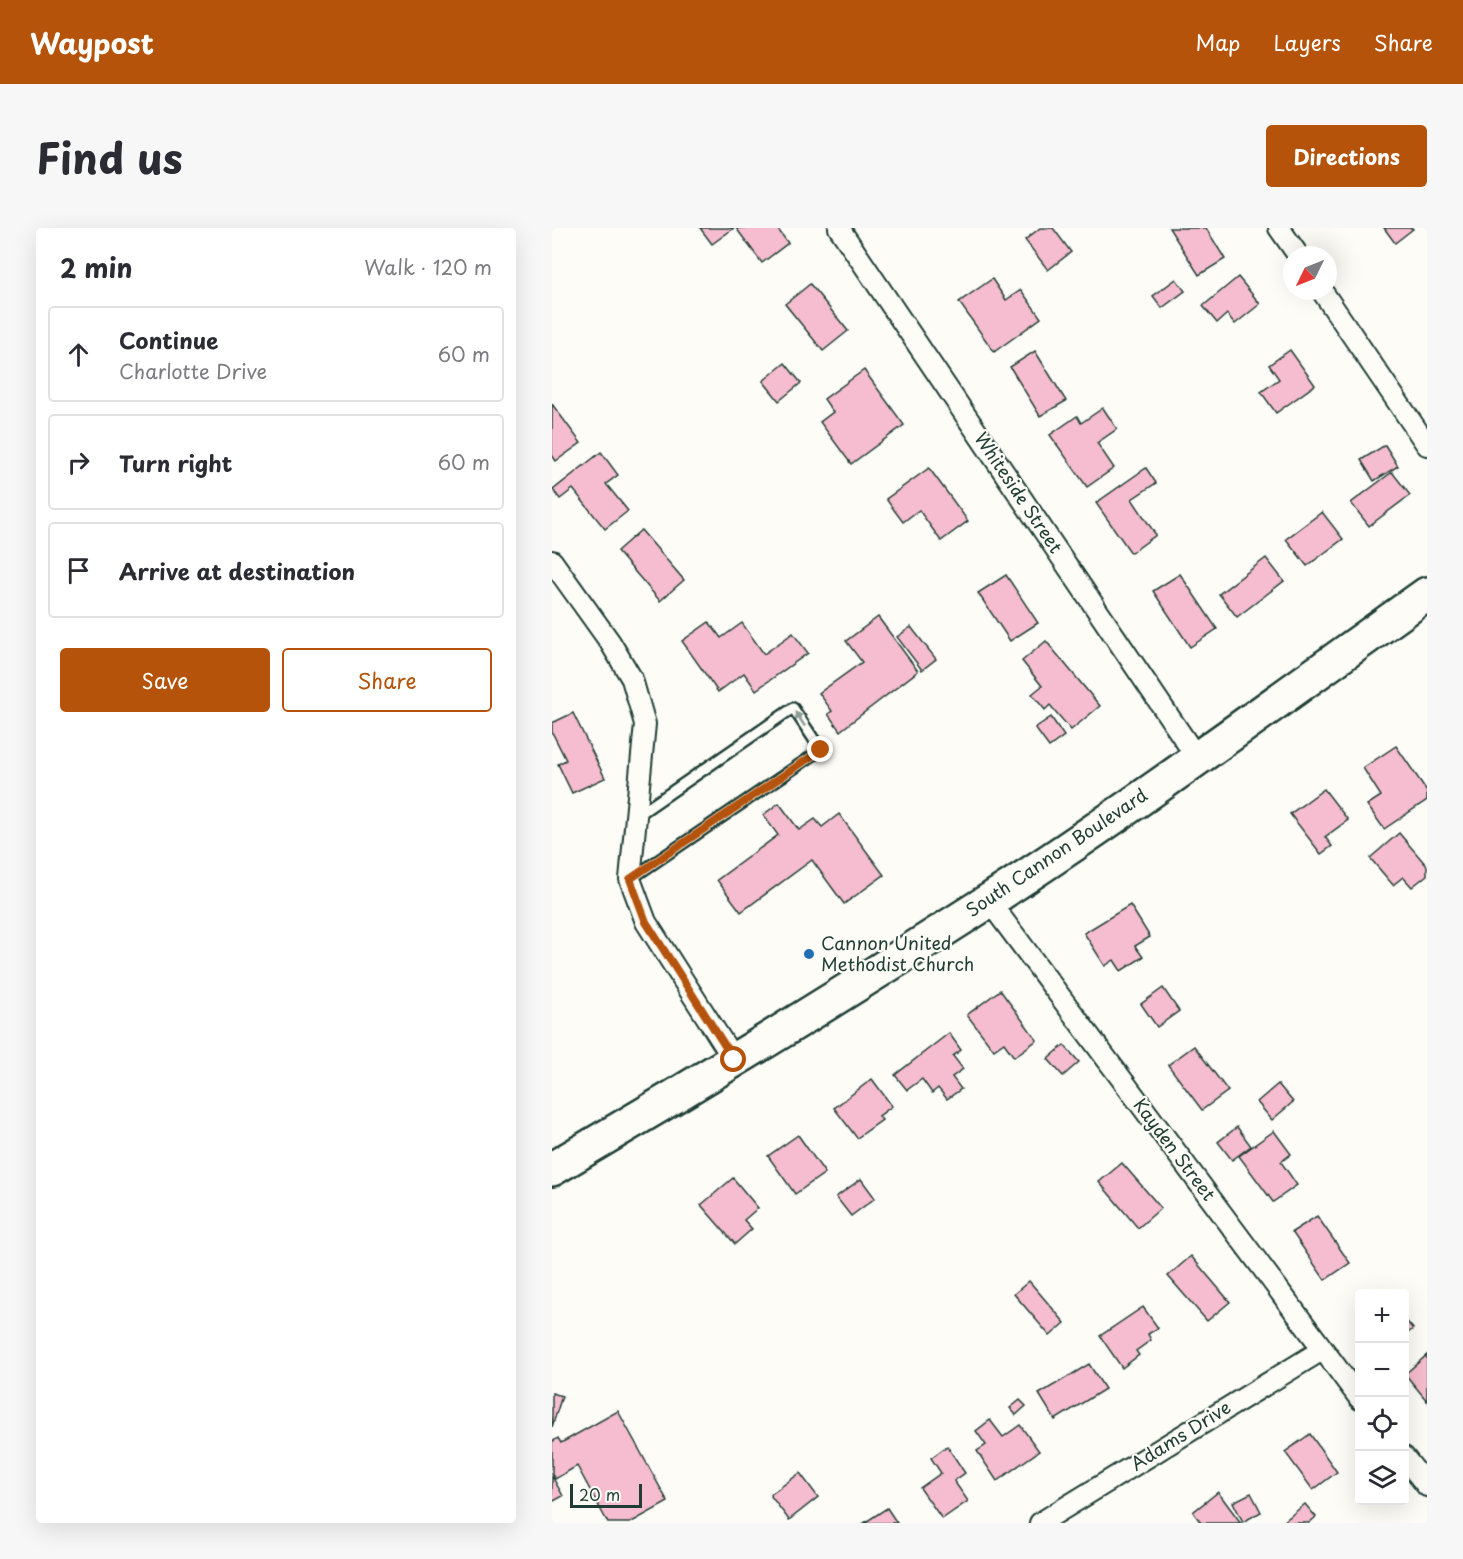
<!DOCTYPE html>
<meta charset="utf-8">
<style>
body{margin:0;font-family:"Playpen Sans",sans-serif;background:#f7f7f7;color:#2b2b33}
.controls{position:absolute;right:18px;bottom:18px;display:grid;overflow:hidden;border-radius:6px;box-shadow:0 6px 24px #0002}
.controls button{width:54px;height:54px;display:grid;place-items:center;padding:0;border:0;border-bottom:2px solid #e1e1e2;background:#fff;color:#2b2b33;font:30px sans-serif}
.compass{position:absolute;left:731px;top:18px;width:54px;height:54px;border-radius:50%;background:#fff;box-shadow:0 6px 24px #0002;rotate:227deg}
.scale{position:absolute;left:18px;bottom:15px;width:72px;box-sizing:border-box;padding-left:6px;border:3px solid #1f3d34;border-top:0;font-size:16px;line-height:21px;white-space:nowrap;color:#1f3d34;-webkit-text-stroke:4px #fdfcf7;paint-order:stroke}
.stop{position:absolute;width:18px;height:18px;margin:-14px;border:4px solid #b45309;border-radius:50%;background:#fff}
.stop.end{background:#b45309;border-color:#fff;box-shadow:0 2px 6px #0008}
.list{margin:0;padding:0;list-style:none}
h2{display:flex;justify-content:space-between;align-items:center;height:78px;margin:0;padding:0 24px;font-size:26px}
h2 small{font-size:20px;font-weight:400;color:#7c7c81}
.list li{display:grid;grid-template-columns:39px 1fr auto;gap:18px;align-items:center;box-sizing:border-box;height:96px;margin:0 12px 12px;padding:0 12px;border:2px solid #e1e1e2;border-radius:6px}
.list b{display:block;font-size:22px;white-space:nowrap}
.list p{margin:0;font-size:20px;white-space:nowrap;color:#7c7c81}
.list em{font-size:20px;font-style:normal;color:#7c7c81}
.actions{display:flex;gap:12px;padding:18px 24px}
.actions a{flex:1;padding:14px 0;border:2px solid #b45309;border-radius:6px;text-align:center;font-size:21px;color:#b45309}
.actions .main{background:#b45309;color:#fff}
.icon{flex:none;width:33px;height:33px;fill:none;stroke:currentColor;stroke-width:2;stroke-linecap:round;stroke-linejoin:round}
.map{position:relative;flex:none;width:875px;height:1295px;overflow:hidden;border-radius:6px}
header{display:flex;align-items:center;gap:36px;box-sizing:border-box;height:84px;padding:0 30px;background:#b45309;color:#fff}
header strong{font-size:28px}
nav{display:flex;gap:33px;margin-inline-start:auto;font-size:21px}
.intro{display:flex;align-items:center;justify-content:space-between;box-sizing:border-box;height:144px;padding:0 36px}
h1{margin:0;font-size:42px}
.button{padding:15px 27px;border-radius:6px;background:#b45309;color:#fff;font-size:21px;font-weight:700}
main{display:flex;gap:36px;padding:0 36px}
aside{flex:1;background:#fff;border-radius:6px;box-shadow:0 6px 24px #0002}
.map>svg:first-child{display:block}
.building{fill:#f6bccf;stroke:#1f3d34;stroke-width:1.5}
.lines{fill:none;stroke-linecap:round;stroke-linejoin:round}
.lane-casing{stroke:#1f3d34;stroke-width:14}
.street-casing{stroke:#1f3d34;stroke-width:24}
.highway-casing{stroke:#1f3d34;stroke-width:38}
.lane{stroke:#fdfcf7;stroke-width:9}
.street{stroke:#fdfcf7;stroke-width:20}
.highway{stroke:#fdfcf7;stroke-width:33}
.oneway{fill:#8e9c96}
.route{stroke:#b45309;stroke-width:8}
.poi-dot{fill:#1f6fb2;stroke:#fdfcf7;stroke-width:2}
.labels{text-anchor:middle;stroke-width:4.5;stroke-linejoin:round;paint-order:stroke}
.street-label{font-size:18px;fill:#1f3d34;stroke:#fdfcf7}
.poi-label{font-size:18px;fill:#1f3d34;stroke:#fdfcf7;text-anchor:start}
</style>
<header>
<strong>Waypost</strong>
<nav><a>Map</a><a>Layers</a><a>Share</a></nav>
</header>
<div class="intro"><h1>Find us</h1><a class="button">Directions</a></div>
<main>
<aside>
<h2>2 min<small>Walk · 120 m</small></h2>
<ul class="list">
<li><svg class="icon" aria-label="ahead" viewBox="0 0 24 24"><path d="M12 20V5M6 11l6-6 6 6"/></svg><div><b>Continue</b><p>Charlotte Drive</p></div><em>60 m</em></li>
<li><svg class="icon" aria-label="right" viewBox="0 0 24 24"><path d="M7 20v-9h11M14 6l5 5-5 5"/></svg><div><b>Turn right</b></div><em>60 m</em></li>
<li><svg class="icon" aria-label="arrive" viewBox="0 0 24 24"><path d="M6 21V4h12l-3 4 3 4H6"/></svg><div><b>Arrive at destination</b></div></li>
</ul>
<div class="actions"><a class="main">Save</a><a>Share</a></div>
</aside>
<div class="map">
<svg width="875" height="1295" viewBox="0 0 875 1295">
<rect width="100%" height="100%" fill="#fdfcf7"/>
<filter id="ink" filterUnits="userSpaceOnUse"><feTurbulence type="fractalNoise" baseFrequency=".0167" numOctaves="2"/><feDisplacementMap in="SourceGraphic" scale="12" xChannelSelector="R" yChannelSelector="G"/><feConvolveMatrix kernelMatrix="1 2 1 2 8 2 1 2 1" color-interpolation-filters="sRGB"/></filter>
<g filter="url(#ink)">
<g class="building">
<path d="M148,0H182L160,16Z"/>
<path d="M184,0H225L236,15L210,35Z"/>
<path d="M488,0H501L519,24L496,42L473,12Z"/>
<path d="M617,0H654L673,31L647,47Z"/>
<path d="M832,0H860L861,1L843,15Z"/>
<path d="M686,49L708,76L683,96L675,86L665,95L651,78Z"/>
<path d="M440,51L454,72L469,62L489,90L442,124L407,74Z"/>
<path d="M624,51L633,63L610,80L601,68Z"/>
<path d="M258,56L296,103L271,123L233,76Z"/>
<path d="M738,122L763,157L724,185L709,164L727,151L717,137Z"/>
<path d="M483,123L514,173L488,188L458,139Z"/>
<path d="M233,135L249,155L227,173L211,153Z"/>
<path d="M312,142L352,197L299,236L268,194L281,184L272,171Z"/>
<path d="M0,176L29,215L4,233L0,227Z"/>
<path d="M551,180L565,201L545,215L562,240L535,259L498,207L525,188L529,195Z"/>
<path d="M833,217L846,238L822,253L809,232Z"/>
<path d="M49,224L66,247L54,256L76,283L53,301L21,261L8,271L1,262Z"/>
<path d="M377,240L416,293L389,313L367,282L351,294L334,271Z"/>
<path d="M594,240L604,255L580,271L604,307L579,325L544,275Z"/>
<path d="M840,244L858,267L817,298L799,275Z"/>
<path d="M770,284L791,311L755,338L734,311Z"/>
<path d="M89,302L132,352L108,373L65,323Z"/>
<path d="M714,330L732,353L685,389L667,366Z"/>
<path d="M628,346L665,401L638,419L601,363Z"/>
<path d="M454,347L486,395L458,413L426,365Z"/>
<path d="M326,389L366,443L288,503L276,486L280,483L267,465L310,434L294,413Z"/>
<path d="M157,394L169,410L190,395L212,426L241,405L256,425L204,462L192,445L166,464L130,413Z"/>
<path d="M359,399L384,431L370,442L345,409Z"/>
<path d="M494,413L548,478L519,502L498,477L493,482L480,466L490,458L470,433Z"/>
<path d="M21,485L53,550L20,565L6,536L14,532L0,504V495Z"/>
<path d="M499,489L512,508L497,519L483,500Z"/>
<path d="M844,518L875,563V572L832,601L815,577L829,568L811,540Z"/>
<path d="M772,561L796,592L773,609L780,618L769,626L738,586Z"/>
<path d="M227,575L247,602L263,591L270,599L287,586L332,647L292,676L260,632L189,684L165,652L226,607L211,587Z"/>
<path d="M847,605L875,638V647L860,659L851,649L841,657L818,630Z"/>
<path d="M578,677L598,709L583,718L591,729L569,743L562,732L553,738L532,705Z"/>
<path d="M611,760L627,783L605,799L589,776Z"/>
<path d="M448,762L485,812L462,829L452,815L442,822L415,787Z"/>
<path d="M397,805L409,822L401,828L411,841L400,849L409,861L395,871L386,860L380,865L370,851L355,862L343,847Z"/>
<path d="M512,817L527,834L511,848L496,831Z"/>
<path d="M642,818L676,863L650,882L616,837Z"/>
<path d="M320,851L340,878L327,888L330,892L305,910L282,880Z"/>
<path d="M726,856L741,874L720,892L705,874Z"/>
<path d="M685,899L699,918L680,932L666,914Z"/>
<path d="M722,903L739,926L729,934L745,957L721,974L687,928Z"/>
<path d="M246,907L273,945L243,966L216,928Z"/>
<path d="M570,935L609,980L586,1000L547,954Z"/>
<path d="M181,950L206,980L192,992L200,1001L183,1016L149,977Z"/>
<path d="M309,951L323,970L299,988L284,969Z"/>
<path d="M765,988L798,1035L773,1052L740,1004Z"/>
<path d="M639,1028L678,1074L655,1093L616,1048Z"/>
<path d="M477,1053L513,1095L498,1108L462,1066Z"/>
<path d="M591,1079L606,1100L596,1106L599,1112L584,1123L587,1127L570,1140L548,1108Z"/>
<path d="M852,1090L861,1101L852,1108Z"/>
<path d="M875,1127V1173L853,1146Z"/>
<path d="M537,1136L553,1161L503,1192L487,1166Z"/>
<path d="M0,1165L10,1168L0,1199Z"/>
<path d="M468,1172L474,1178L464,1187L458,1180Z"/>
<path d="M66,1183L116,1274L78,1295H56L25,1238L3,1251L0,1246V1214L6,1210L9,1215Z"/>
<path d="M438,1192L451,1209L468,1197L487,1223L445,1253L425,1223L434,1217L424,1203Z"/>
<path d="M758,1206L785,1244L761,1262L733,1224Z"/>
<path d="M395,1218L413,1245L402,1253L416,1273L390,1291L368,1260L389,1245L379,1230Z"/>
<path d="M248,1245L266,1269L237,1292L218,1267Z"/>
<path d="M0,1248L11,1268L0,1274Z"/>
<path d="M666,1264L689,1295H649L641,1284Z"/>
<path d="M699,1265L709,1284L691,1294L681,1274Z"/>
<path d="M753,1276L764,1289L757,1295H730Z"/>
<path d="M335,1280L345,1295H312Z"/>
</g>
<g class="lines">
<g class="lane-casing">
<path id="lane" d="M80,650L269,522L241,480L86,587"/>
</g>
<g class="street-casing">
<g id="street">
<path d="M287,0L645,530"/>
<path d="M727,0L746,27"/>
<path d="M770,63L875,217"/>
<path d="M0,333L58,414L80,451L93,496L78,651L94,694L182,832"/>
<path d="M437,673L808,1171"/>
<path d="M852,1229L875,1258"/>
<path d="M488,1295L770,1122"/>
</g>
</g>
<g class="highway-casing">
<path id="highway" d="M0,941C147,855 292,766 435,674C585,577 729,470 875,366"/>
</g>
<use href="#lane" class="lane"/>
<use href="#street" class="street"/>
<use href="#highway" class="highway"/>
</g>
<defs><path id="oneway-solid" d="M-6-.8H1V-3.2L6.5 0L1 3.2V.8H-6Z" transform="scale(1.5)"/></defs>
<use class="oneway" href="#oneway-solid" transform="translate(248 491) rotate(-124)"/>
</g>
<g class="lines" filter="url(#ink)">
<path class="route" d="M182,832L94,694L78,651L269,522"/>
</g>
<circle class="poi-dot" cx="257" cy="726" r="6"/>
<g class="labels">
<g class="street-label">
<text transform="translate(466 265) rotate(56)" y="6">Whiteside Street</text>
<text transform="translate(505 625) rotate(-34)" y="6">South Cannon Boulevard</text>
<text transform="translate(622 922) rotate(53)" y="6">Kayden Street</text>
<text transform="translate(629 1208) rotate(-32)" y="6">Adams Drive</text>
</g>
<g class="poi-label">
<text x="269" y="722">Cannon United<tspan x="269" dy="21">Methodist Church</tspan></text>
</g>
</g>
</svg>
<div class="controls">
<button>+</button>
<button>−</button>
<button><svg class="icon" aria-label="locate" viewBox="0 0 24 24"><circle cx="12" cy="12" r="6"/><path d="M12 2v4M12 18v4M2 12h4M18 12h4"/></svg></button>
<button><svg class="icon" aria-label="layers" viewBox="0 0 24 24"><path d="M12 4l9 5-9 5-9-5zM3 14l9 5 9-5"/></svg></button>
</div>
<svg class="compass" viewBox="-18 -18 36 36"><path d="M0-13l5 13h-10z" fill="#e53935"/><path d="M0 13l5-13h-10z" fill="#7c7c81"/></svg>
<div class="scale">20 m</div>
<div class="stop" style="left:182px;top:832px"></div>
<div class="stop end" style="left:269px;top:522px"></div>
</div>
</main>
